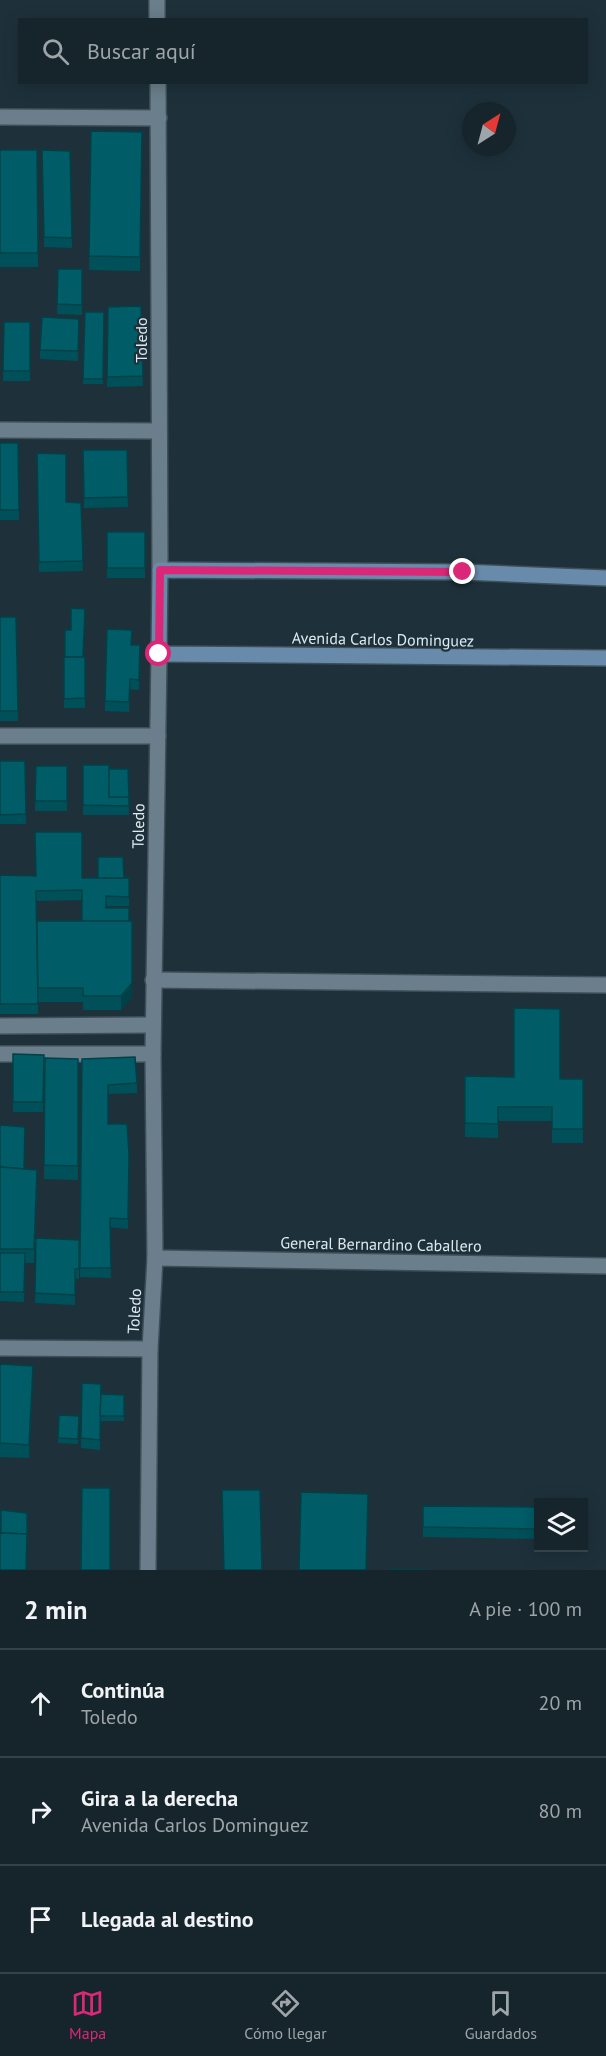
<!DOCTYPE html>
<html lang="es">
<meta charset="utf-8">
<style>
body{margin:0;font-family:"PT Sans",sans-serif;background:#1f2d34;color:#f1f3f6}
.controls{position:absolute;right:18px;bottom:18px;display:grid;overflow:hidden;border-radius:0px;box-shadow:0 3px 15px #0003}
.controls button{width:54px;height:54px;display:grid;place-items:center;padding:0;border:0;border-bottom:2px solid #354248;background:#16252c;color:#f1f3f6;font:30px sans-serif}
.compass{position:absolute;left:462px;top:102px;width:54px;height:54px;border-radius:50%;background:#16252c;box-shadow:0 3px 15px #0003;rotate:36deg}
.stop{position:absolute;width:18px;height:18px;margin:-14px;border:4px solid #db2777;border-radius:50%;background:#fff}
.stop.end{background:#db2777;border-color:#fff;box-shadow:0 2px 6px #0008}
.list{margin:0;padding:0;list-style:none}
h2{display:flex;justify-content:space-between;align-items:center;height:78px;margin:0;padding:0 24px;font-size:26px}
h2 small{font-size:20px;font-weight:400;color:#9ea5a9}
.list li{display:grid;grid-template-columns:39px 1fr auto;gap:18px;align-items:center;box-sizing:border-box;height:108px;padding:0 24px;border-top:2px solid #354248}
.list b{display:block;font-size:22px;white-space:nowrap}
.list p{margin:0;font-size:20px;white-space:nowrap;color:#9ea5a9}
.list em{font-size:20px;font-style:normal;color:#9ea5a9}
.icon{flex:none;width:33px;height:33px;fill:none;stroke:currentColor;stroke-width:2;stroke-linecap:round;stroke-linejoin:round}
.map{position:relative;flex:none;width:606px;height:1570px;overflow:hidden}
.search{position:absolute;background:#16252c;box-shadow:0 3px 15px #0003;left:18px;right:18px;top:18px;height:66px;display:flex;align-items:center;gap:15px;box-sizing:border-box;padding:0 21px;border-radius:0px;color:#9ea5a9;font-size:22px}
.sheet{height:402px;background:#16252c}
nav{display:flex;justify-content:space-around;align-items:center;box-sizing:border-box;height:84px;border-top:2px solid #354248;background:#16252c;font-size:16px;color:#9ea5a9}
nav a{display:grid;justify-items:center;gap:3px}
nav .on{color:#db2777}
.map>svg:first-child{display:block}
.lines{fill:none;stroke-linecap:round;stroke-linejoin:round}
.minor-casing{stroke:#3e4f58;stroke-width:18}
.secondary-casing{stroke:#3e4f58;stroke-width:18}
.minor{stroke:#6a7f8b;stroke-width:15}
.secondary{stroke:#698bab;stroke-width:15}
.wall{fill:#005059;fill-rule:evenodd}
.shaded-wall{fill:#004148}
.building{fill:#005d67;stroke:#004148;stroke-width:1.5}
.route{stroke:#db2777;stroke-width:8}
.labels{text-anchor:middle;stroke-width:4.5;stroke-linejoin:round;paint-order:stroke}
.street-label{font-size:16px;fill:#deeaf0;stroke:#1e313b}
</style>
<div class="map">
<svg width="606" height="1570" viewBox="0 0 606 1570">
<rect width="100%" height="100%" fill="#1e313b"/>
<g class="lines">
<g class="minor-casing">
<g id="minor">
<path d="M157,0V20"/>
<path d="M158,82L160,570"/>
<path d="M0,117L159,118"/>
<path d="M0,430L159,431"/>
<path d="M0,736H158"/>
<path d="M153,980L606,985"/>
<path d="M0,1026L153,1025"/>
<path d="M0,1054H153"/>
<path d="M155,1258L606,1266"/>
<path d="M0,1348L150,1349"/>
<path d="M148,1570L150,1349L155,1258L153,1054L159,654"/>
</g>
</g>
<g class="secondary-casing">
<path id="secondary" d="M606,578L463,572L160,570L159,654L606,658"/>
</g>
<use href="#minor" class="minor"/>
<use href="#secondary" class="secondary"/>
</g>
<g class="wall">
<path d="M91,131L142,132L140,271L89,270Z"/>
<path d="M0,150H37L38,267H0Z"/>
<path d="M42,150L70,151L72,248L44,247Z"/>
<path d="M58,269H82V315L57,314Z"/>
<path d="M141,306L143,386L107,387L108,307Z"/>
<path d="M85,312H104L103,384H83Z"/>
<path d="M79,319L78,361L40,359V350Z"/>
<path d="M4,322H30V381H3Z"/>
<path d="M0,443H18L19,520H0Z"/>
<path d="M83,450H127L128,507L84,508Z"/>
<path d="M37,453L66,502L81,503L83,571L39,572Z"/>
<rect x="107" y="532" width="38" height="46"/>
<path d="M0,617H16L18,721H0Z"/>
<path d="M132,645H140L139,690L130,689L129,712L105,711V701Z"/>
<rect x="64" y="657" width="21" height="51"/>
<path d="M0,761H25L26,824H0Z"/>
<path d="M83,765L109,769H128L129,815H83Z"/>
<path d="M36,766H67V811H35Z"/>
<path d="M0,875L82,878H129V906H106L132,997L121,1010H83V1002H38V1014H0ZM82,900V921L37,980L36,901Z"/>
<path d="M13,1054L44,1055L43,1112H13Z"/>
<path d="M45,1058L78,1059V1180L44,1179Z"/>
<path d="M82,1059L137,1083V1093L108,1094V1124L129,1154L128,1229L110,1227L111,1278L80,1277Z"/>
<path d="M465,1076L583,1079V1143H552V1121H498V1138L465,1137Z"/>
<path d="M0,1125L24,1169L37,1184L34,1263H25L24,1302L0,1301Z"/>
<path d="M36,1238L79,1269V1279L75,1278V1305L35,1303Z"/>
<path d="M0,1364L33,1380L29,1458L0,1457Z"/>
<path d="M82,1383L101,1399L124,1395V1421H100V1450L81,1448Z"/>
<path d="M59,1415L79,1416L78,1444L58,1443Z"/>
<path d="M423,1506L538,1507V1539L423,1537Z"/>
</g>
<g class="shaded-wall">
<path d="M132,983V997L121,1010V996Z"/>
<path d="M33,1366V1380L29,1458V1445Z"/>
</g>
<g class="building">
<path d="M91,131L142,132L140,257L89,256Z"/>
<path d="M0,150H37L38,253H0Z"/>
<path d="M42,150L70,151L72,238L44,237Z"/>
<path d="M58,269H82V305L57,304Z"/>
<path d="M141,306L143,376L107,377L108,307Z"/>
<path d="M85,312H104L103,379H83Z"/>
<path d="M42,317L79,319L78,351L40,350Z"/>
<path d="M4,322H30V371H3Z"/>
<path d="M0,443H18L19,510H0Z"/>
<path d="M83,450H127L128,497L84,498Z"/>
<path d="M37,453L66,454V502L81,503L83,561L39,562Z"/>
<rect x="107" y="532" width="38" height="36"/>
<path d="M71,608L85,609L83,657H65V630H71Z"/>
<path d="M0,617H16L18,711H0Z"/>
<path d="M107,629L132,630L131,645H140L139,680L130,679L129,702L105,701Z"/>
<path d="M64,657H85V698L64,699Z"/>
<path d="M0,761H25L26,814L0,815Z"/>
<path d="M83,765H109V797H129V806L83,805Z"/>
<path d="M36,766H67V801H35Z"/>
<path d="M109,769H128L129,797H109Z"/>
<path d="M35,832H82V878H129V897L106,896V908H129V921H82V890L36,891L38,1004H0V875L36,876Z"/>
<path d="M98,857H123L124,878H98Z"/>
<path d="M37,921H132V983L121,996H83V988H38Z"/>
<path d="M514,1008L560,1009V1079H583V1129H552V1107H498V1124L465,1123V1076L514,1077Z"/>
<path d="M13,1054L44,1055L43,1102H13Z"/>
<path d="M135,1057L137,1083L108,1085V1124H127L129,1154L128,1219L110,1218L111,1268H80L82,1059Z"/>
<path d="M45,1058L78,1059V1166L44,1165Z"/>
<path d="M0,1125L25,1127L24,1169L0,1167Z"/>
<path d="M0,1167L37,1170L34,1249H0Z"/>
<path d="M36,1238L79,1240V1269H75V1295L35,1293Z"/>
<path d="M0,1253H25L24,1292H0Z"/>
<path d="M0,1364L33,1366L29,1445L0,1443Z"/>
<path d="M82,1383L101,1384L100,1440L81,1438Z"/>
<path d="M101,1394L124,1395V1416H100Z"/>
<path d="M59,1415L79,1416L78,1439L58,1438Z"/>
<path d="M82,1488H110V1570H81Z"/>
<path d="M222,1490H260L262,1570H224Z"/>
<path d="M301,1492L368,1494L366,1570H299Z"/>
<rect x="546" y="1499" width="26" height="4"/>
<path d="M423,1506L538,1507V1529L423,1527Z"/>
<path d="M1,1510L27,1513V1539V1534L1,1533Z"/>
<path d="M0,1533L27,1534L26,1570H0Z"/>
<path d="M391,1569L427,1570H391Z"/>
</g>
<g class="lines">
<path class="route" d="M159,654L160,570L463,572"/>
</g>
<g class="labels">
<g class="street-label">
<text transform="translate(141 340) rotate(-90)" y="6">Toledo</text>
<text transform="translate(383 639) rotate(1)" y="6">Avenida Carlos Dominguez</text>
<text transform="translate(138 826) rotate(-89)" y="6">Toledo</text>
<text transform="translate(381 1244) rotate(1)" y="6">General Bernardino Caballero</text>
<text transform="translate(134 1311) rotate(-87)" y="6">Toledo</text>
</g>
</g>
</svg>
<div class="controls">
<button><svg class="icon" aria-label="layers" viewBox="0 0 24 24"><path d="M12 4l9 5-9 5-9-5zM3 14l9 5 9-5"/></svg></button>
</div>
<svg class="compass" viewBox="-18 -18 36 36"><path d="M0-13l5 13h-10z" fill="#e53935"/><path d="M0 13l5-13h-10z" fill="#9ea5a9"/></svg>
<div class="stop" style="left:159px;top:654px"></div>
<div class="stop end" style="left:463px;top:572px"></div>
<div class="search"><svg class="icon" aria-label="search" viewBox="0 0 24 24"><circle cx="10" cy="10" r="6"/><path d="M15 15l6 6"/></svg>Buscar aquí</div>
</div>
<section class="sheet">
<h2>2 min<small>A pie · 100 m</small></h2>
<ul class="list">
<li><svg class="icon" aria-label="ahead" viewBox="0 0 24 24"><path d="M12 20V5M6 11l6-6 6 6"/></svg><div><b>Continúa</b><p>Toledo</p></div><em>20 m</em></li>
<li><svg class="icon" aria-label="right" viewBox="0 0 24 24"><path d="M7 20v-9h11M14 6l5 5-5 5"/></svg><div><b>Gira a la derecha</b><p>Avenida Carlos Dominguez</p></div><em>80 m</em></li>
<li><svg class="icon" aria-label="arrive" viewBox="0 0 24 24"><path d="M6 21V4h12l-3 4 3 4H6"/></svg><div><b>Llegada al destino</b></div></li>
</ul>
</section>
<nav>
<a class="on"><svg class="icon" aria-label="map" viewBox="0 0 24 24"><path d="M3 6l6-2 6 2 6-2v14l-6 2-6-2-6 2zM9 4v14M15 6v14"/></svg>Mapa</a>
<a><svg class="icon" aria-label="directions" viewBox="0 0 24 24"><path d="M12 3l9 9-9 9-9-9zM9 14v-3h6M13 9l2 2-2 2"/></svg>Cómo llegar</a>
<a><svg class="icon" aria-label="saved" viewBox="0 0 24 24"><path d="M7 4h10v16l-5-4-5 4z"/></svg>Guardados</a>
</nav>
